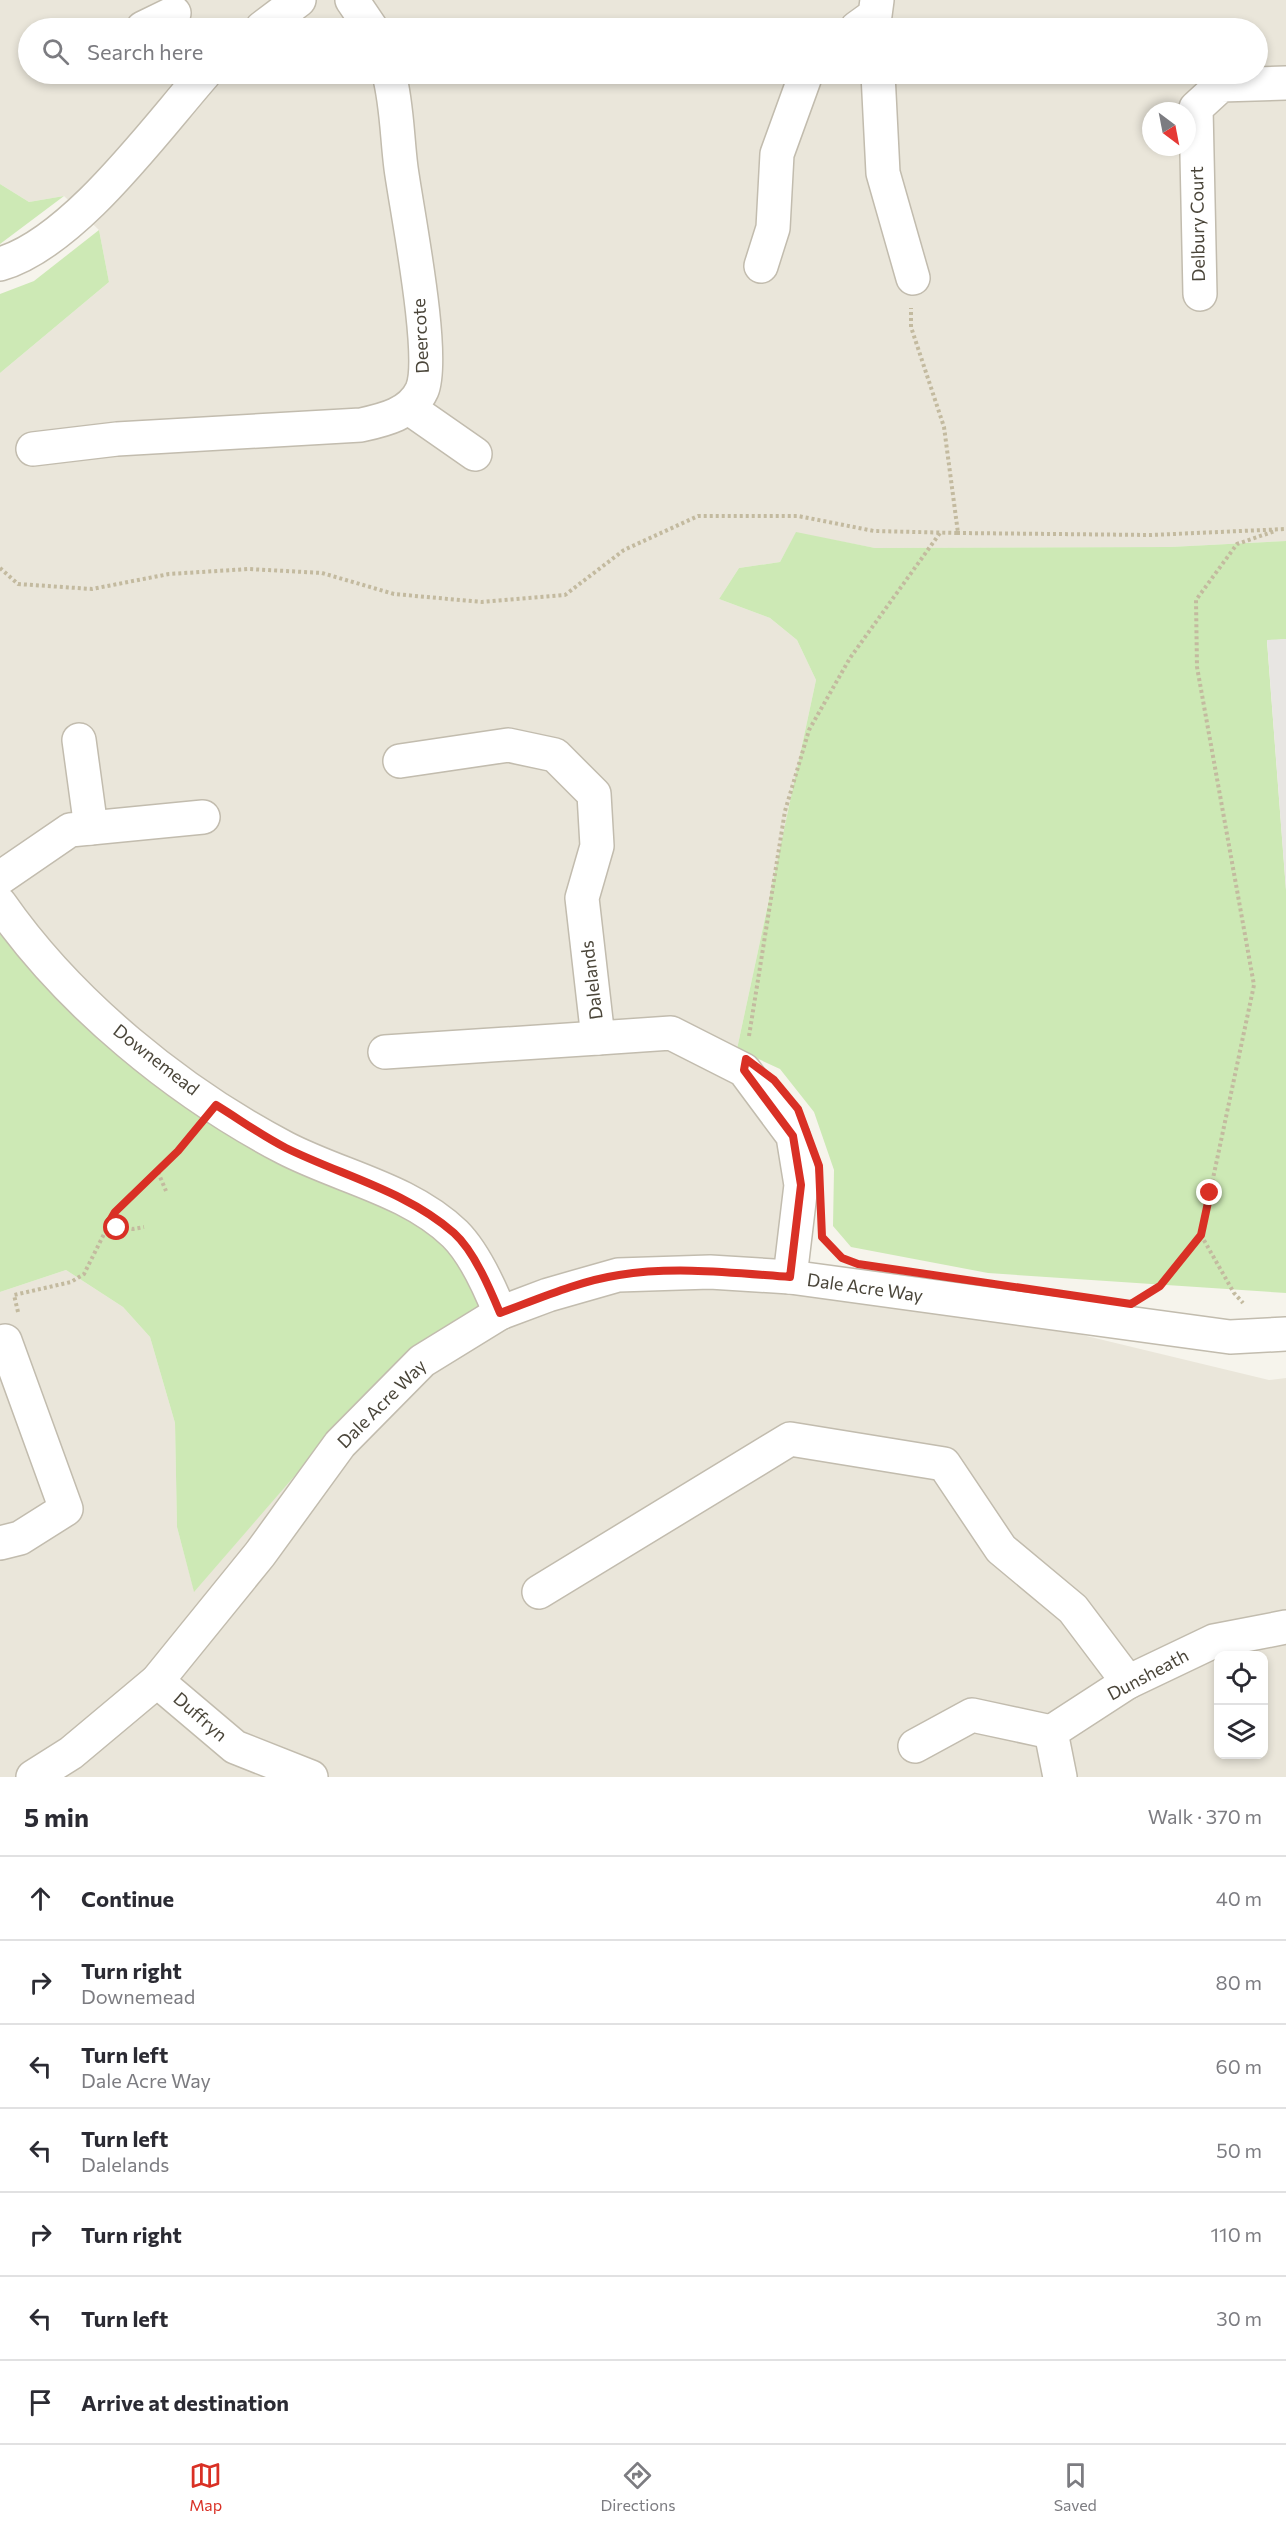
<!DOCTYPE html>
<meta charset="utf-8">
<style>
body{margin:0;font-family:Commissioner,sans-serif;background:#f7f7f7;color:#2b2b33}
.controls{position:absolute;right:18px;bottom:18px;display:grid;overflow:hidden;border-radius:12px;box-shadow:0 3px 9px #0003}
.controls button{width:54px;height:54px;display:grid;place-items:center;padding:0;border:0;border-bottom:2px solid #e1e1e2;background:#fff;color:#2b2b33;font:30px sans-serif}
.compass{position:absolute;left:1142px;top:102px;width:54px;height:54px;border-radius:50%;background:#fff;box-shadow:0 3px 9px #0003;rotate:148deg}
.stop{position:absolute;width:18px;height:18px;margin:-14px;border:4px solid #d93025;border-radius:50%;background:#fff}
.stop.end{background:#d93025;border-color:#fff;box-shadow:0 2px 6px #0008}
.list{margin:0;padding:0;list-style:none}
h2{display:flex;justify-content:space-between;align-items:center;height:78px;margin:0;padding:0 24px;font-size:26px}
h2 small{font-size:20px;font-weight:400;color:#7c7c81}
.list li{display:grid;grid-template-columns:39px 1fr auto;gap:18px;align-items:center;box-sizing:border-box;height:84px;padding:0 24px;border-top:2px solid #e1e1e2}
.list b{display:block;font-size:22px;white-space:nowrap}
.list p{margin:0;font-size:20px;white-space:nowrap;color:#7c7c81}
.list em{font-size:20px;font-style:normal;color:#7c7c81}
.icon{flex:none;width:33px;height:33px;fill:none;stroke:currentColor;stroke-width:2;stroke-linecap:round;stroke-linejoin:round}
.map{position:relative;flex:none;width:1286px;height:1777px;overflow:hidden}
.search{position:absolute;background:#fff;box-shadow:0 3px 9px #0003;left:18px;right:18px;top:18px;height:66px;display:flex;align-items:center;gap:15px;box-sizing:border-box;padding:0 21px;border-radius:33px;color:#7c7c81;font-size:22px}
.sheet{height:666px;background:#fff}
nav{display:flex;justify-content:space-around;align-items:center;box-sizing:border-box;height:84px;border-top:2px solid #e1e1e2;background:#fff;font-size:16px;color:#7c7c81}
nav a{display:grid;justify-items:center;gap:3px}
nav .on{color:#d93025}
.map>svg:first-child{display:block}
.residential{fill:#eae6da;fill-rule:evenodd}
.green{fill:#cde9b5}
.parking{fill:#e8e6e3}
.lines{fill:none;stroke-linecap:round;stroke-linejoin:round}
.minor-casing{stroke:#c2bcae;stroke-width:36}
.path{stroke:#c3ba9f;stroke-width:4;stroke-dasharray:3 3;stroke-linecap:butt}
.minor{stroke:#fff;stroke-width:33}
.route{stroke:#d93025;stroke-width:8}
.labels{text-anchor:middle;stroke-width:6;stroke-linejoin:round;paint-order:stroke}
.street-label{font-size:18px;fill:#4a4539;stroke:#fff}
</style>
<div class="map">
<svg width="1286" height="1777" viewBox="0 0 1286 1777">
<rect width="100%" height="100%" fill="#f6f4ec"/>
<path class="residential" d="M0,0H1286V541L1170,547L875,548L796,533L780,562L739,568L719,599L770,618L797,640L816,680L737,1049L784,1139L786,1282L991,1313L1269,1380L1286,1378V1777H0V1292L66,1270L123,1307L150,1337L175,1423L177,1527L194,1591L338,1426L144,1066L53,995L0,934V373L109,282L99,230L64,196L29,202L0,184ZM28,28H1258V74H28ZM1151,111H1187V147H1151ZM1218,1656H1264V1754H1218Z"/>
<g class="green">
<path d="M0,184L29,202L64,196L0,244Z"/>
<path d="M99,230L109,282L0,373V294L34,281Z"/>
<path d="M796,532L875,548L1170,547L1286,541V639L1267,641L1286,890V1293L988,1273L851,1247L833,1226L834,1170L814,1112L780,1069L737,1049L816,680L797,640L770,618L719,599L739,568L780,562Z"/>
<path d="M0,934L53,995L144,1066L378,1197L453,1244L487,1311L338,1426L194,1592L177,1527L175,1423L150,1337L123,1307L66,1270L0,1292Z"/>
</g>
<path class="parking" d="M1286,639V890L1267,640Z"/>
<g class="lines">
<g class="minor-casing">
<g id="minor">
<path d="M352,0L371,28"/>
<path d="M143,28L174,13"/>
<path d="M262,28L299,0"/>
<path d="M857,28L875,15L877,0"/>
<path d="M878,74L883,173L913,278"/>
<path d="M0,264C73,243 154,131 204,74"/>
<path d="M761,266L773,228L777,154L806,74"/>
<path d="M1200,294L1196,108L1221,85L1286,83"/>
<path d="M409,408L475,454"/>
<path d="M33,449L117,439L361,425C384,420 411,414 422,390C436,356 407,212 401,168C397,137 397,104 389,74"/>
<path d="M79,740L91,828"/>
<path d="M400,761L508,745L555,755L594,794L597,846L582,898L598,1038L671,1033L744,1070L793,1136L801,1185L790,1277"/>
<path d="M0,878L70,830L203,817"/>
<path d="M0,904C69,1003 178,1092 285,1148C341,1177 408,1189 455,1234C474,1253 490,1288 500,1313"/>
<path d="M385,1052L598,1038"/>
<path d="M0,1543L20,1538L66,1509L5,1341"/>
<path d="M539,1592L790,1439L944,1464L1001,1549L1073,1609L1128,1682"/>
<path d="M157,1681L235,1747L311,1777"/>
<path d="M915,1746L972,1715L1051,1732"/>
<path d="M33,1777L71,1753L157,1681L260,1554L340,1444L422,1361L500,1313L548,1295L618,1275L710,1272L790,1277L1230,1337L1286,1334"/>
<path d="M1060,1777L1051,1732L1128,1682L1214,1641L1286,1627"/>
</g>
</g>
<g class="path">
<path d="M957,533L1151,535L1286,529"/>
<path d="M0,568L18,584L92,589L169,574L249,569L322,573L394,594L482,602L565,595L624,550L698,516H798L874,531L958,533L944,427L911,327V308"/>
<path d="M749,1036L785,811L809,730L850,658L940,533"/>
<path d="M158,1172L166,1191"/>
<path d="M108,1224L133,1229L144,1227"/>
<path d="M1201,1235L1234,1293L1243,1303"/>
<path d="M1150,1293L1160,1286L1201,1235L1254,985L1197,667L1196,600L1237,544L1275,531"/>
<path d="M18,1312L14,1295L71,1282L84,1274L115,1212L196,1132"/>
</g>
<use href="#minor" class="minor"/>
</g>
<g class="lines">
<path class="route" d="M117,1228L108,1224L115,1212L178,1151L216,1105C239,1119 262,1136 286,1148C343,1176 406,1191 454,1233C474,1251 490,1289 500,1313C538,1299 579,1281 619,1275C675,1266 734,1273 790,1277L801,1185L793,1136L744,1070L746,1059L774,1080L798,1109L819,1166L822,1237L842,1258L858,1264L1131,1304L1160,1286L1201,1235L1210,1193"/>
</g>
<g class="labels">
<g class="street-label">
<text transform="translate(1198 224) rotate(-91)" y="6">Delbury Court</text>
<text transform="translate(421 336) rotate(-93)" y="6">Deercote</text>
<text transform="translate(592 980) rotate(-97)" y="6">Dalelands</text>
<text transform="translate(156 1060) rotate(38)" y="6">Downemead</text>
<text transform="translate(865 1288) rotate(8)" y="6">Dale Acre Way</text>
<text transform="translate(382 1404) rotate(-45)" y="6">Dale Acre Way</text>
<text transform="translate(1148 1675) rotate(-28)" y="6">Dunsheath</text>
<text transform="translate(200 1717) rotate(41)" y="6">Duffryn</text>
</g>
</g>
</svg>
<div class="controls">
<button><svg class="icon" aria-label="locate" viewBox="0 0 24 24"><circle cx="12" cy="12" r="6"/><path d="M12 2v4M12 18v4M2 12h4M18 12h4"/></svg></button>
<button><svg class="icon" aria-label="layers" viewBox="0 0 24 24"><path d="M12 4l9 5-9 5-9-5zM3 14l9 5 9-5"/></svg></button>
</div>
<svg class="compass" viewBox="-18 -18 36 36"><path d="M0-13l5 13h-10z" fill="#e53935"/><path d="M0 13l5-13h-10z" fill="#7c7c81"/></svg>
<div class="stop" style="left:117px;top:1228px"></div>
<div class="stop end" style="left:1210px;top:1193px"></div>
<div class="search"><svg class="icon" aria-label="search" viewBox="0 0 24 24"><circle cx="10" cy="10" r="6"/><path d="M15 15l6 6"/></svg>Search here</div>
</div>
<section class="sheet">
<h2>5 min<small>Walk · 370 m</small></h2>
<ul class="list">
<li><svg class="icon" aria-label="ahead" viewBox="0 0 24 24"><path d="M12 20V5M6 11l6-6 6 6"/></svg><div><b>Continue</b></div><em>40 m</em></li>
<li><svg class="icon" aria-label="right" viewBox="0 0 24 24"><path d="M7 20v-9h11M14 6l5 5-5 5"/></svg><div><b>Turn right</b><p>Downemead</p></div><em>80 m</em></li>
<li><svg class="icon" aria-label="left" viewBox="0 0 24 24"><path d="M17 20v-9H6M10 6l-5 5 5 5"/></svg><div><b>Turn left</b><p>Dale Acre Way</p></div><em>60 m</em></li>
<li><svg class="icon" aria-label="left" viewBox="0 0 24 24"><path d="M17 20v-9H6M10 6l-5 5 5 5"/></svg><div><b>Turn left</b><p>Dalelands</p></div><em>50 m</em></li>
<li><svg class="icon" aria-label="right" viewBox="0 0 24 24"><path d="M7 20v-9h11M14 6l5 5-5 5"/></svg><div><b>Turn right</b></div><em>110 m</em></li>
<li><svg class="icon" aria-label="left" viewBox="0 0 24 24"><path d="M17 20v-9H6M10 6l-5 5 5 5"/></svg><div><b>Turn left</b></div><em>30 m</em></li>
<li><svg class="icon" aria-label="arrive" viewBox="0 0 24 24"><path d="M6 21V4h12l-3 4 3 4H6"/></svg><div><b>Arrive at destination</b></div></li>
</ul>
</section>
<nav>
<a class="on"><svg class="icon" aria-label="map" viewBox="0 0 24 24"><path d="M3 6l6-2 6 2 6-2v14l-6 2-6-2-6 2zM9 4v14M15 6v14"/></svg>Map</a>
<a><svg class="icon" aria-label="directions" viewBox="0 0 24 24"><path d="M12 3l9 9-9 9-9-9zM9 14v-3h6M13 9l2 2-2 2"/></svg>Directions</a>
<a><svg class="icon" aria-label="saved" viewBox="0 0 24 24"><path d="M7 4h10v16l-5-4-5 4z"/></svg>Saved</a>
</nav>
